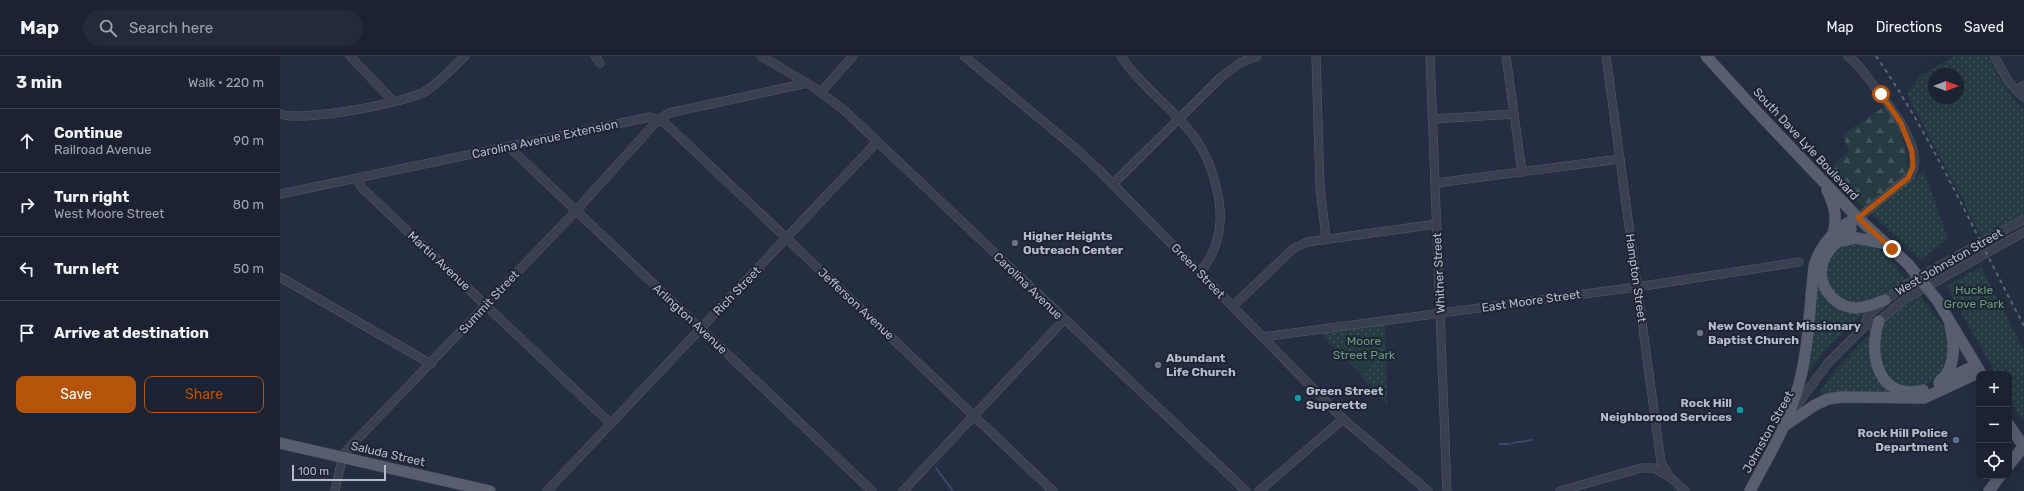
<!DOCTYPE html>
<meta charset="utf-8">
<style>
body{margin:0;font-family:Rubik,sans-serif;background:#242a39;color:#f1f3f6}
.controls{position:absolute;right:12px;bottom:12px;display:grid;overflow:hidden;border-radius:8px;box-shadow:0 4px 16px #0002}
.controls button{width:36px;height:36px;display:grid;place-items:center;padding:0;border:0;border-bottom:1px solid #393f4d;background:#1b2231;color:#f1f3f6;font:20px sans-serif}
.compass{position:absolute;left:1648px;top:12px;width:36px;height:36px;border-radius:50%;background:#1b2231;box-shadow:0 4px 16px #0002;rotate:90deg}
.scale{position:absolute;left:12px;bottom:10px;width:94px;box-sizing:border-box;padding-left:4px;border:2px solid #b5bbcb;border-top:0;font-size:11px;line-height:14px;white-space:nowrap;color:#b5bbcb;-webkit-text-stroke:3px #1d2535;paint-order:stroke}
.stop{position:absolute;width:12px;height:12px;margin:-9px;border:3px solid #b45309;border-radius:50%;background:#fff}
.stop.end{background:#b45309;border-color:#fff;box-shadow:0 1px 4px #0008}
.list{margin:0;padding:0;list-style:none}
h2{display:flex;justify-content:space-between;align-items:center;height:52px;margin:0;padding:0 16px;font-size:17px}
h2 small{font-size:13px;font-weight:400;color:#a0a4ab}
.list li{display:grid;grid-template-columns:26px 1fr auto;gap:12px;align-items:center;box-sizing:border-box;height:64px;padding:0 16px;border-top:1px solid #393f4d}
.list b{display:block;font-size:15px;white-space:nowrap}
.list p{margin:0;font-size:13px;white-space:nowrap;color:#a0a4ab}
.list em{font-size:13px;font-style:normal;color:#a0a4ab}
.actions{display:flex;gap:8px;padding:12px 16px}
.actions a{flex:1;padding:9px 0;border:1px solid #b45309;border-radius:8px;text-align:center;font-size:14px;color:#b45309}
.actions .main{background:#b45309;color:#fff}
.icon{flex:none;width:22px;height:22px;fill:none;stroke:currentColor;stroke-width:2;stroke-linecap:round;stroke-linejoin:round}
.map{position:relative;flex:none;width:1744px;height:435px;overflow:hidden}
header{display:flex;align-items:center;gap:24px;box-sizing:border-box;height:56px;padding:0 20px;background:#1b2231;border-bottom:1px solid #393f4d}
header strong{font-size:19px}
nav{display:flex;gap:22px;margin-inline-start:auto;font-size:14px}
.search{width:280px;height:36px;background:#242a39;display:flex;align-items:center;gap:10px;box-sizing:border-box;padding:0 14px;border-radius:22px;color:#a0a4ab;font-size:15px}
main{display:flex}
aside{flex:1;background:#1b2231}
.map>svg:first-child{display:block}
.grass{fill:url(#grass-dots);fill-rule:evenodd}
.forest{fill:url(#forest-firs)}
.pitch{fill:#263b41}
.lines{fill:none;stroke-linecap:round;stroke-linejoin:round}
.stream{stroke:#39496a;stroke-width:2}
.minor-casing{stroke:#535b6b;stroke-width:9}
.major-casing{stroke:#424959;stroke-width:12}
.minor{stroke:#394050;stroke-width:8}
.major{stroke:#575e70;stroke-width:11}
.rail{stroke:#5a6377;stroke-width:2;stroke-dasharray:4 4;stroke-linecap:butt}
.major-bridge-casing{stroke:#424959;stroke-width:12;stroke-linecap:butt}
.major-bridge{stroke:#575e70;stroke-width:11}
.route{stroke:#b45309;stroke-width:5}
.worship-dot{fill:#6b7280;stroke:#1d2535;stroke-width:1.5}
.culture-dot{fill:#0f9aa8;stroke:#1d2535;stroke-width:1.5}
.service-dot{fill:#5c6f8a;stroke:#1d2535;stroke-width:1.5}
.labels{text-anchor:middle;stroke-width:4;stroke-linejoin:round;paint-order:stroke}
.street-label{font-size:12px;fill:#b5bbcb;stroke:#1d2535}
.poi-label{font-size:12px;font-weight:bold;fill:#b5bbcb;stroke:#1d2535;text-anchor:start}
.park-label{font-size:12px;fill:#6b9c7c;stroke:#1d2535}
</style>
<header>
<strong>Map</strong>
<div class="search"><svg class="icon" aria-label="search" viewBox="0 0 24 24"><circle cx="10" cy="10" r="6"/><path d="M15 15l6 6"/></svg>Search here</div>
<nav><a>Map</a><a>Directions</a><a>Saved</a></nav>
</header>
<main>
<aside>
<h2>3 min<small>Walk · 220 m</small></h2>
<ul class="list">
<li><svg class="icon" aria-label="ahead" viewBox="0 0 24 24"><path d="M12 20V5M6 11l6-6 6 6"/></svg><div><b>Continue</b><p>Railroad Avenue</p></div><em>90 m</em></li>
<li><svg class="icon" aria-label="right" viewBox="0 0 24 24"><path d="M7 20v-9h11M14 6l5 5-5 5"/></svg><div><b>Turn right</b><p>West Moore Street</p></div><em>80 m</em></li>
<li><svg class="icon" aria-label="left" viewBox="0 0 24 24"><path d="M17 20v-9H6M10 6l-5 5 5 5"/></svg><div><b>Turn left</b></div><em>50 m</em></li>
<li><svg class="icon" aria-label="arrive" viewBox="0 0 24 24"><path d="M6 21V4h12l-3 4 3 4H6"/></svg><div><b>Arrive at destination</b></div></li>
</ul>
<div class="actions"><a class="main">Save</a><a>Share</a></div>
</aside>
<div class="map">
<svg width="1744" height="435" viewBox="0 0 1744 435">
<defs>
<pattern id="grass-dots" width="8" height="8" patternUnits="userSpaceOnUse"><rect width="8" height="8" fill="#263b41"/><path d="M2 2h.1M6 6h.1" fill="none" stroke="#43555b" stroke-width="1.8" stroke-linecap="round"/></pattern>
<pattern id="forest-firs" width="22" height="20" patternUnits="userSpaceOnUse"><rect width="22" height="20" fill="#263b41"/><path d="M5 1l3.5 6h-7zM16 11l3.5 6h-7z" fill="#43555b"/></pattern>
</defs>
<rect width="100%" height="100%" fill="#242d41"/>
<g class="grass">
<path d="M1674,0H1708C1717,20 1727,38 1744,53V157L1702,181L1627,38L1640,20ZM1654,18H1678V42H1654Z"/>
<path d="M1644,115L1668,183L1640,204L1591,157L1595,151Z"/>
<path d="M1569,185L1595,190L1610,202L1627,224L1600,242L1580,248L1563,245L1549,231L1546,210L1556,191Z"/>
<path d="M1701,211L1744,294V363H1741L1729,342V318H1716L1666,230Z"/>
<path d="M1535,228H1539L1580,256L1581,260L1548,291L1529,315L1525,313Z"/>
<path d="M1640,240C1648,251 1660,263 1666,275C1671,286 1671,300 1666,310C1655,332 1624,339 1607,320C1601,314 1600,305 1599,297C1597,288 1598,276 1603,268C1612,256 1628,248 1640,240Z"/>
<path d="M1105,268L1107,347L1040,277Z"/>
<path d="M1587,281L1590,282L1615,339L1542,341L1539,338L1555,314Z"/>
</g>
<path class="forest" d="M1605,50C1619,73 1629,88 1628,116L1585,152L1552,120L1551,111L1569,95L1562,79Z"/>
<path class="pitch" d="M1078,289L1096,307L1085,318L1067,300Z"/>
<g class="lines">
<g class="stream">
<path d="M1232,387L1252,384"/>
<path d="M1219,388H1229"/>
<path d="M656,412L673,435"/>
</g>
<g class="minor-casing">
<g id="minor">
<path d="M70,0L113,45"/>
<path d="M315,0L320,7"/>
<path d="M481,0L533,31L564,54L966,435"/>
<path d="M684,0L794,91L820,115L1063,363L1148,435"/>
<path d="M841,0C850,15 863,27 875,39C911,73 931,94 939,145C943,172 937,196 920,216"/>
<path d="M1036,0L1040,131L1046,182"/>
<path d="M1150,0L1167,435"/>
<path d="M1226,0L1242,116"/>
<path d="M1326,0L1381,406L1389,420L1405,435"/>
<path d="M1568,0C1579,8 1586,19 1594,30C1609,49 1647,94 1630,120L1578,162"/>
<path d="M1714,0L1728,25L1744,42"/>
<path d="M1737,35L1744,29"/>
<path d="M541,36L573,0"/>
<path d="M0,58C23,66 125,47 146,35C161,26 173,11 185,0"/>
<path d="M1153,63L1234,58"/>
<path d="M229,91L592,435"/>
<path d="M77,123L82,132L331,368"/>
<path d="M1156,127L1340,103"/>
<path d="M833,128L941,21L960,7L977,0"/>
<path d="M0,138L370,61L378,64L389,57L527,27"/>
<path d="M0,221L151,308"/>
<path d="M953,250L1014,192L1027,186L1157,168"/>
<path d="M1584,271L1588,259L1625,229L1744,163"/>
<path d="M982,281L1357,231L1519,206"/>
<path d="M1514,353L1548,307L1584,271L1599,265L1625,243L1744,176"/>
<path d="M55,435L63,399L68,393L291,160L378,64L385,67L773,435"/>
<path d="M267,435L597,86"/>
<path d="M623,435L784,264"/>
<path d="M979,435L1063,363"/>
<path d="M1280,435L1361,412H1374L1388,420"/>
</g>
</g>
<g class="major-casing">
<g id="major">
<path d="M1426,0L1480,59L1578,162L1628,208"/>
<path d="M1547,134C1555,150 1558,163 1552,181"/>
<path d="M1571,173C1562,182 1549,191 1544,203C1535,226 1551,250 1575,252C1586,252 1595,248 1605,244"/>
<path d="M1558,186L1576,182L1603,187"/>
<path d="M1657,244L1699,314"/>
<path d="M1599,265C1587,299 1599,345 1643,334"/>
<path d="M1660,325C1676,312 1675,288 1670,270"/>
<path d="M1659,327L1696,309"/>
<path d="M1729,369L1744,391"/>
<path d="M1504,370L1535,349L1548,343L1562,341L1644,342L1700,316"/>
<path d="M0,387L210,435"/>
<path d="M1729,409L1744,390"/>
<path d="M1470,435C1486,404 1506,372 1516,338C1529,298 1529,253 1534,211C1539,190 1558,169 1578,162"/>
<path d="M1709,435L1720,420"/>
</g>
</g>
<use href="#minor" class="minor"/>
<use href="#major" class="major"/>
<path class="rail" d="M1596,0C1654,84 1696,180 1744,270"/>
<g class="major-bridge-casing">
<path id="major-bridge" d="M1628,208L1657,244"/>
</g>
<use href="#major-bridge" class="major-bridge"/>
</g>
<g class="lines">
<path class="route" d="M1601,38L1621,67L1632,95L1633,111L1628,122L1578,162L1612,193"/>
</g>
<g class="worship-dot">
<circle cx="735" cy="187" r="4"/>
<circle cx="1420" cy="277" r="4"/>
<circle cx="878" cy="309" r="4"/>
</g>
<g class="culture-dot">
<circle cx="1018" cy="342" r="4"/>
<circle cx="1460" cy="354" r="4"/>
</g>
<circle class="service-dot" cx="1676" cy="384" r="4"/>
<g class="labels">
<g class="street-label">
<text transform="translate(265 83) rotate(-12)" y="4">Carolina Avenue Extension</text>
<text transform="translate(1526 88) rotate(47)" y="4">South Dave Lyle Boulevard</text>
<text transform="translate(159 205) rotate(43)" y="4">Martin Avenue</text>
<text transform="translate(1669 206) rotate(-30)" y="4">West Johnston Street</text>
<text transform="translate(918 215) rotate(46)" y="4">Green Street</text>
<text transform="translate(1159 217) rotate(-93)" y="4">Whitner Street</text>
<text transform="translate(1356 222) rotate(82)" y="4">Hampton Street</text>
<text transform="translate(748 230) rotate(44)" y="4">Carolina Avenue</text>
<text transform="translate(457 235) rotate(-46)" y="4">Rich Street</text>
<text transform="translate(1251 245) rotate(-8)" y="4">East Moore Street</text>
<text transform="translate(209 246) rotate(-47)" y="4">Summit Street</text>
<text transform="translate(576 248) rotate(43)" y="4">Jefferson Avenue</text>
<text transform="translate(410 263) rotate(43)" y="4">Arlington Avenue</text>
<text transform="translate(1488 376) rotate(-61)" y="4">Johnston Street</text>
<text transform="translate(108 398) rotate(13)" y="4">Saluda Street</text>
</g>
<g class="poi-label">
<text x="743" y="184">Higher Heights<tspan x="743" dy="14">Outreach Center</tspan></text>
<text x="1428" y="274">New Covenant Missionary<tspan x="1428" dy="14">Baptist Church</tspan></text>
<text x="886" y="306">Abundant<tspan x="886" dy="14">Life Church</tspan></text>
<text x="1026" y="339">Green Street<tspan x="1026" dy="14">Superette</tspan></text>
<text x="1452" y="351" text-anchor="end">Rock Hill<tspan x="1452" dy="14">Neighborood Services</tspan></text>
<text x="1668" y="381" text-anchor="end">Rock Hill Police<tspan x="1668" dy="14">Department</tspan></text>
</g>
<g class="park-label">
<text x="1694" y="238">Huckle<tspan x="1694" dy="14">Grove Park</tspan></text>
<text x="1084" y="289">Moore<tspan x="1084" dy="14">Street Park</tspan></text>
</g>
</g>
</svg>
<div class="controls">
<button>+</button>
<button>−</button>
<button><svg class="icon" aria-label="locate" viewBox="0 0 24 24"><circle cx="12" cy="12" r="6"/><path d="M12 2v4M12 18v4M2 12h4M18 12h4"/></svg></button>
</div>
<svg class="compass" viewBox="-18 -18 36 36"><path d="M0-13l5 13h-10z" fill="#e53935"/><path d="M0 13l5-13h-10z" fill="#a0a4ab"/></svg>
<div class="scale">100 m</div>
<div class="stop" style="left:1601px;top:38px"></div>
<div class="stop end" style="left:1612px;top:193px"></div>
</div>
</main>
